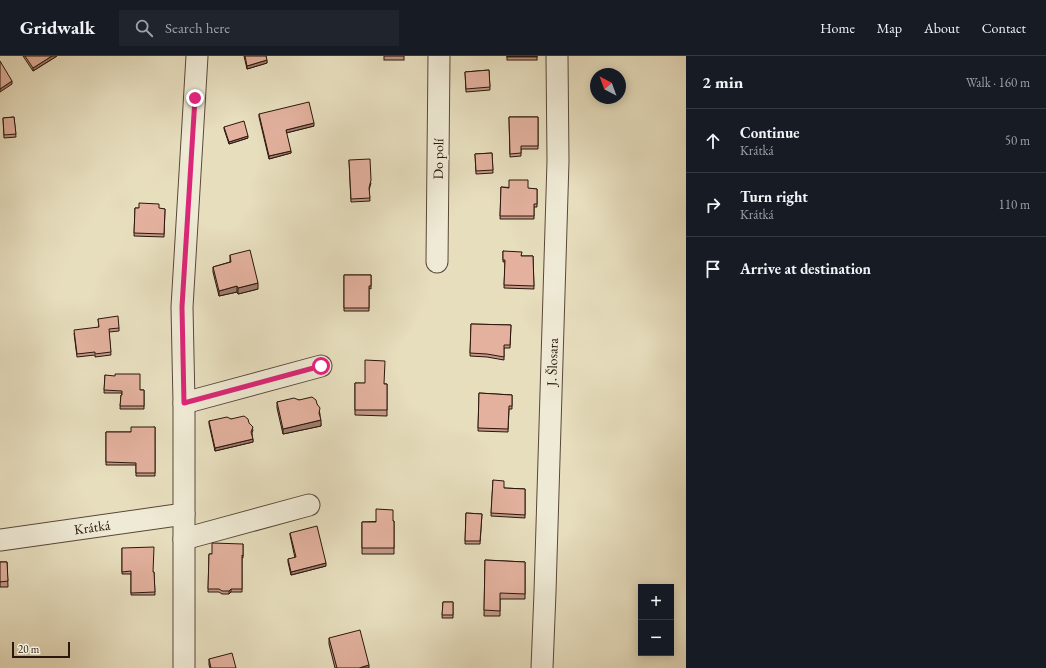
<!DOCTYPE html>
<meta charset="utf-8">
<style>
body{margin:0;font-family:"EB Garamond",serif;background:#20242c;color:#f1f3f6}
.controls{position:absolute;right:12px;bottom:12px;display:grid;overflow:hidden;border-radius:0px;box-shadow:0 2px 10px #0003}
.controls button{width:36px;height:36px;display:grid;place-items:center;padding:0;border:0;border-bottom:1px solid #363941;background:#171b24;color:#f1f3f6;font:20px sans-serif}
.compass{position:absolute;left:590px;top:12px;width:36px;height:36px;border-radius:50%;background:#171b24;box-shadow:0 2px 10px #0003;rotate:319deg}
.scale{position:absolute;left:12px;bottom:10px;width:58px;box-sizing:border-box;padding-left:4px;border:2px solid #2a160b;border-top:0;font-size:11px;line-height:14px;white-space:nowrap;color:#2a160b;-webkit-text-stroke:3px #efead5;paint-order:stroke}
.stop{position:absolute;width:12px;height:12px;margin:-9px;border:3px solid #db2777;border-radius:50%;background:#fff}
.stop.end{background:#db2777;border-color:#fff;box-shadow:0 1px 4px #0008}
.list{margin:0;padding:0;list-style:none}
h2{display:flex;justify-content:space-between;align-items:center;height:52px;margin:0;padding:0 16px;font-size:17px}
h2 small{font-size:13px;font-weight:400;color:#9ea1a6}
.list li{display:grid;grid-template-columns:26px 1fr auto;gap:12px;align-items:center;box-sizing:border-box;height:64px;padding:0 16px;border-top:1px solid #363941}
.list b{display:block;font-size:15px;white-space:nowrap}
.list p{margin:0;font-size:13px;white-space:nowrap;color:#9ea1a6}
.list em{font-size:13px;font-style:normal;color:#9ea1a6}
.icon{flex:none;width:22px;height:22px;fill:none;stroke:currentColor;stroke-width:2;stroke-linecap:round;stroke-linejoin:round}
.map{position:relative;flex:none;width:686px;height:612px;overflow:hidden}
header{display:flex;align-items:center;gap:24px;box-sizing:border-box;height:56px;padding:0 20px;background:#171b24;border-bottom:1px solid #363941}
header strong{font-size:19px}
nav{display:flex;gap:22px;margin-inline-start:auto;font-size:14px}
.search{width:280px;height:36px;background:#20242c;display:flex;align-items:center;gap:10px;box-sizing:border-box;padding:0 14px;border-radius:0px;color:#9ea1a6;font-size:15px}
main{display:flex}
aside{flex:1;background:#171b24}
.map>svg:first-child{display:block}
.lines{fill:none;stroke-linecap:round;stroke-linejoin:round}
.street-casing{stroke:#594838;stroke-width:23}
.street{stroke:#efead5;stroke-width:21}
.wall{fill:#c39888;stroke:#2a160b}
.shaded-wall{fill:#9f7c6f;stroke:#2a160b}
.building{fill:#e3b19e;stroke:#2a160b}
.route{stroke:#db2777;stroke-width:5}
.labels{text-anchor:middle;stroke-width:3.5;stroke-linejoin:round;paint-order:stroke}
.street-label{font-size:14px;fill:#2a160b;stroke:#efead5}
</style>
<header>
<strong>Gridwalk</strong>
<div class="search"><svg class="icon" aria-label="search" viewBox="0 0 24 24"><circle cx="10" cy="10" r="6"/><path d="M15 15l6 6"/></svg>Search here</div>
<nav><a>Home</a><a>Map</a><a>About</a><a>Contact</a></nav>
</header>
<main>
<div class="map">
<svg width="686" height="612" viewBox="0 0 686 612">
<rect width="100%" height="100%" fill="#e7debe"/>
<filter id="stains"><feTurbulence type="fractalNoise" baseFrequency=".005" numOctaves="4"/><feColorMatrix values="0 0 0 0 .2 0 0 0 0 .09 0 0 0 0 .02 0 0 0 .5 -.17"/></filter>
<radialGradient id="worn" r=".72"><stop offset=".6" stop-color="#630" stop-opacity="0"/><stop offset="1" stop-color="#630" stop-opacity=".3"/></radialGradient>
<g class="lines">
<g class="street-casing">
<g id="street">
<path d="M437,206L439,0"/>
<path d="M184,347L321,310"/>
<path d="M184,483L309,449"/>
<path d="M0,484L184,458"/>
<path d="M184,612V347L182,251L197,0"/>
<path d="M542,612L545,536L558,105L557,0"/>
</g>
</g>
<use href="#street" class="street"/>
</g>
<g class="wall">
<path d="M23,0H57L33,15Z"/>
<path d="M244,0H266L267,7L247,13Z"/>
<rect x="384" y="0" width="20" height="4"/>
<rect x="507" y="0" width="30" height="4"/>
<path d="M489,14L490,34L466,36L465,16Z"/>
<path d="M259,58L314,70L286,77L291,97L269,103L259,61Z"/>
<path d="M14,61L16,81L4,82L3,62Z"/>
<path d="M509,61H538V93H521V100L510,101Z"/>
<path d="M224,71L248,82L229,88L224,73Z"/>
<path d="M492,97L493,117L476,118L475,98Z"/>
<path d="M349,104L371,127L369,134L370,145L351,146Z"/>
<path d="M501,131L537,133V151H534V163H500Z"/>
<path d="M135,152L165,153L164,181L134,180Z"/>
<path d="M503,195L522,200H533L534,233L504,232L505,206H503Z"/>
<path d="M230,199L258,233L238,238L237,236L219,240L213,216V211L230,206Z"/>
<path d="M344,219H371V233L369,232V255H344Z"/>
<path d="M98,263L119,272V275L109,276L111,299L95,301V299L77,301L74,277L99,271Z"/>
<path d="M471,268L511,269L510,292H504V304L487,301L470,300Z"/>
<path d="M105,319L140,334H144V353H120L121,339H122V337H104Z"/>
<path d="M355,327L387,328V360L355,359Z"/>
<path d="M479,337L512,339V353H509L508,376L478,375Z"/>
<path d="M299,344L317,348L320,358V360L321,370L283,378L277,352V346Z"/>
<path d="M231,363L249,367L253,374L252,377L253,386L215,395L209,368V365Z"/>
<path d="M155,371V420H136V409H106V376H131Z"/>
<path d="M493,424L504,432L525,433V462L491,460Z"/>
<path d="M466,457L482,458L480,488H465Z"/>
<path d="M394,465V498H362V466Z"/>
<path d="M290,477L326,510L291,519L288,506V503L295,502L290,479Z"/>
<path d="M243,488V502H242V536H231L229,538H222L219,536H208L209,498H212Z"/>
<path d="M122,492L153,516H154L155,539H131V518H122Z"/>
<path d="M485,504L525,506V543H500V560H484Z"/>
<path d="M0,506H7L8,531H0Z"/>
<path d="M443,546H453V562H442Z"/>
<path d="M329,582L369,612H335L329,588Z"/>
<path d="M209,603L236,612H210L209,609Z"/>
</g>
<g class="shaded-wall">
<path d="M52,0H57L33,15V12Z"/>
<path d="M267,4V7L247,13V10Z"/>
<path d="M12,25V28L0,36V33Z"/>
<path d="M314,67V70L286,77V74Z"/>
<path d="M248,80V82L229,88V86Z"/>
<path d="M291,95V97L269,103V100Z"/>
<path d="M258,227V233L238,238V232Z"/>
<path d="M237,230V236L219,240V235Z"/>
<path d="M321,364V370L283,378V373Z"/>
<path d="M253,383V386L215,395V392Z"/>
<path d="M326,507V510L291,519V516Z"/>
<path d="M231,533V536L229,538V535Z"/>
<path d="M369,609V612H359Z"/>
</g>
<g class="building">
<path d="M25,0H52L33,12Z"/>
<path d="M245,0H266L267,4L247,10Z"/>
<rect x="507" y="0" width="30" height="1"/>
<path d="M0,5L12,25L0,33Z"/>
<path d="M489,14L490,31L466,33L465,16Z"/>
<path d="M309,46L314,67L286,74L291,95L269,100L259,58Z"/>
<path d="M14,61L16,78L4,79L3,62Z"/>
<path d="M509,61H538V90H521V97L510,98Z"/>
<path d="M244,65L248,80L229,86L224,71Z"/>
<path d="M492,97L493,114L476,115L475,98Z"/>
<path d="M370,103L371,124L369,132L370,142L351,143L349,104Z"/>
<path d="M509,124H528V132L537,133V148H534V160H500L501,131L509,132Z"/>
<path d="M139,147L159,148V152L165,153L164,178L134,177L135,152H139Z"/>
<path d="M250,194L258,227L238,232L237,230L219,235L213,211L231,206L230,199Z"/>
<path d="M503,195L522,196L521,200H533L534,230L504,229L505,204H503Z"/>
<path d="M344,219H371V230H369V252H344Z"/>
<path d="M118,260L119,272L109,273L111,296L95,298V296L77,298L74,274L99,271L98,263Z"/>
<path d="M471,268L511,269L510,289H504V301L487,298L470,297Z"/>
<path d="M365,304L385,305L384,328H387V354H355V327H365Z"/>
<path d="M115,318H140V334H144V350H120L121,339H122V335L104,334L105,319L115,320Z"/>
<path d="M479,337L512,339V350H509L508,373L478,372Z"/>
<path d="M312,341L316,344L317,348L320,352L319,357L321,364L283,373L277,346L294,342L299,344Z"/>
<path d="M244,360L248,363L249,367L253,371L251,376L253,383L215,392L209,365L227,361L231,363Z"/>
<path d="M131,371H155V417H136V407L106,406V376H131Z"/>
<path d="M493,424L504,425V432L525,433V459L491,457Z"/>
<path d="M376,453L393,454V465H394V492H362V466H376Z"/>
<path d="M466,457L482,458L480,485H465Z"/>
<path d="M317,470L326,507L291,516L288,503L296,501L290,477Z"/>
<path d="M212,487L243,488V500L242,499V533H231L229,535H222L219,533H208L209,498H212Z"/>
<path d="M154,491L153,516H154L155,536L131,537V515L122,516V492Z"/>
<path d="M485,504L525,506V538L500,537V555L484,554Z"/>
<path d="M0,506H7L8,525L0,526Z"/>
<path d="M443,546H453V559H442Z"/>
<path d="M360,574L369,609L359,612H337L329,582Z"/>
<path d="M232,597L236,612H211L209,603Z"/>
</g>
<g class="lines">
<path class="route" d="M195,42L182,251L184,347L321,310"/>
</g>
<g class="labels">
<g class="street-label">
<text transform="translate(438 103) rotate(-89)" y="5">Do polí</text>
<text transform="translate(552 306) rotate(-88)" y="5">J. Šlosara</text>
<text transform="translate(92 471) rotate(-8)" y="5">Krátká</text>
</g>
</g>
<rect width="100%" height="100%" filter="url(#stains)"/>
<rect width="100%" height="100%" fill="url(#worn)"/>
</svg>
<div class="controls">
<button>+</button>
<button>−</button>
</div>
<svg class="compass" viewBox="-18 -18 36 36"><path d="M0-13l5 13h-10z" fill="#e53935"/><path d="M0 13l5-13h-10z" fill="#9ea1a6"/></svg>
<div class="scale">20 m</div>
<div class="stop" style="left:321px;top:310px"></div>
<div class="stop end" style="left:195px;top:42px"></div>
</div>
<aside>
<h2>2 min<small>Walk · 160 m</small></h2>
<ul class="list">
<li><svg class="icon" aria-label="ahead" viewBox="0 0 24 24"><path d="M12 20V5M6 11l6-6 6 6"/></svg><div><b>Continue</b><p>Krátká</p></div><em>50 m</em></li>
<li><svg class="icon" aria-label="right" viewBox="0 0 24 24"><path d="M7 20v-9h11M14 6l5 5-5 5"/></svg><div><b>Turn right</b><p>Krátká</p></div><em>110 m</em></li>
<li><svg class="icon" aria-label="arrive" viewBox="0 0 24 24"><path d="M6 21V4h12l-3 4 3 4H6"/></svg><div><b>Arrive at destination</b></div></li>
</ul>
</aside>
</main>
